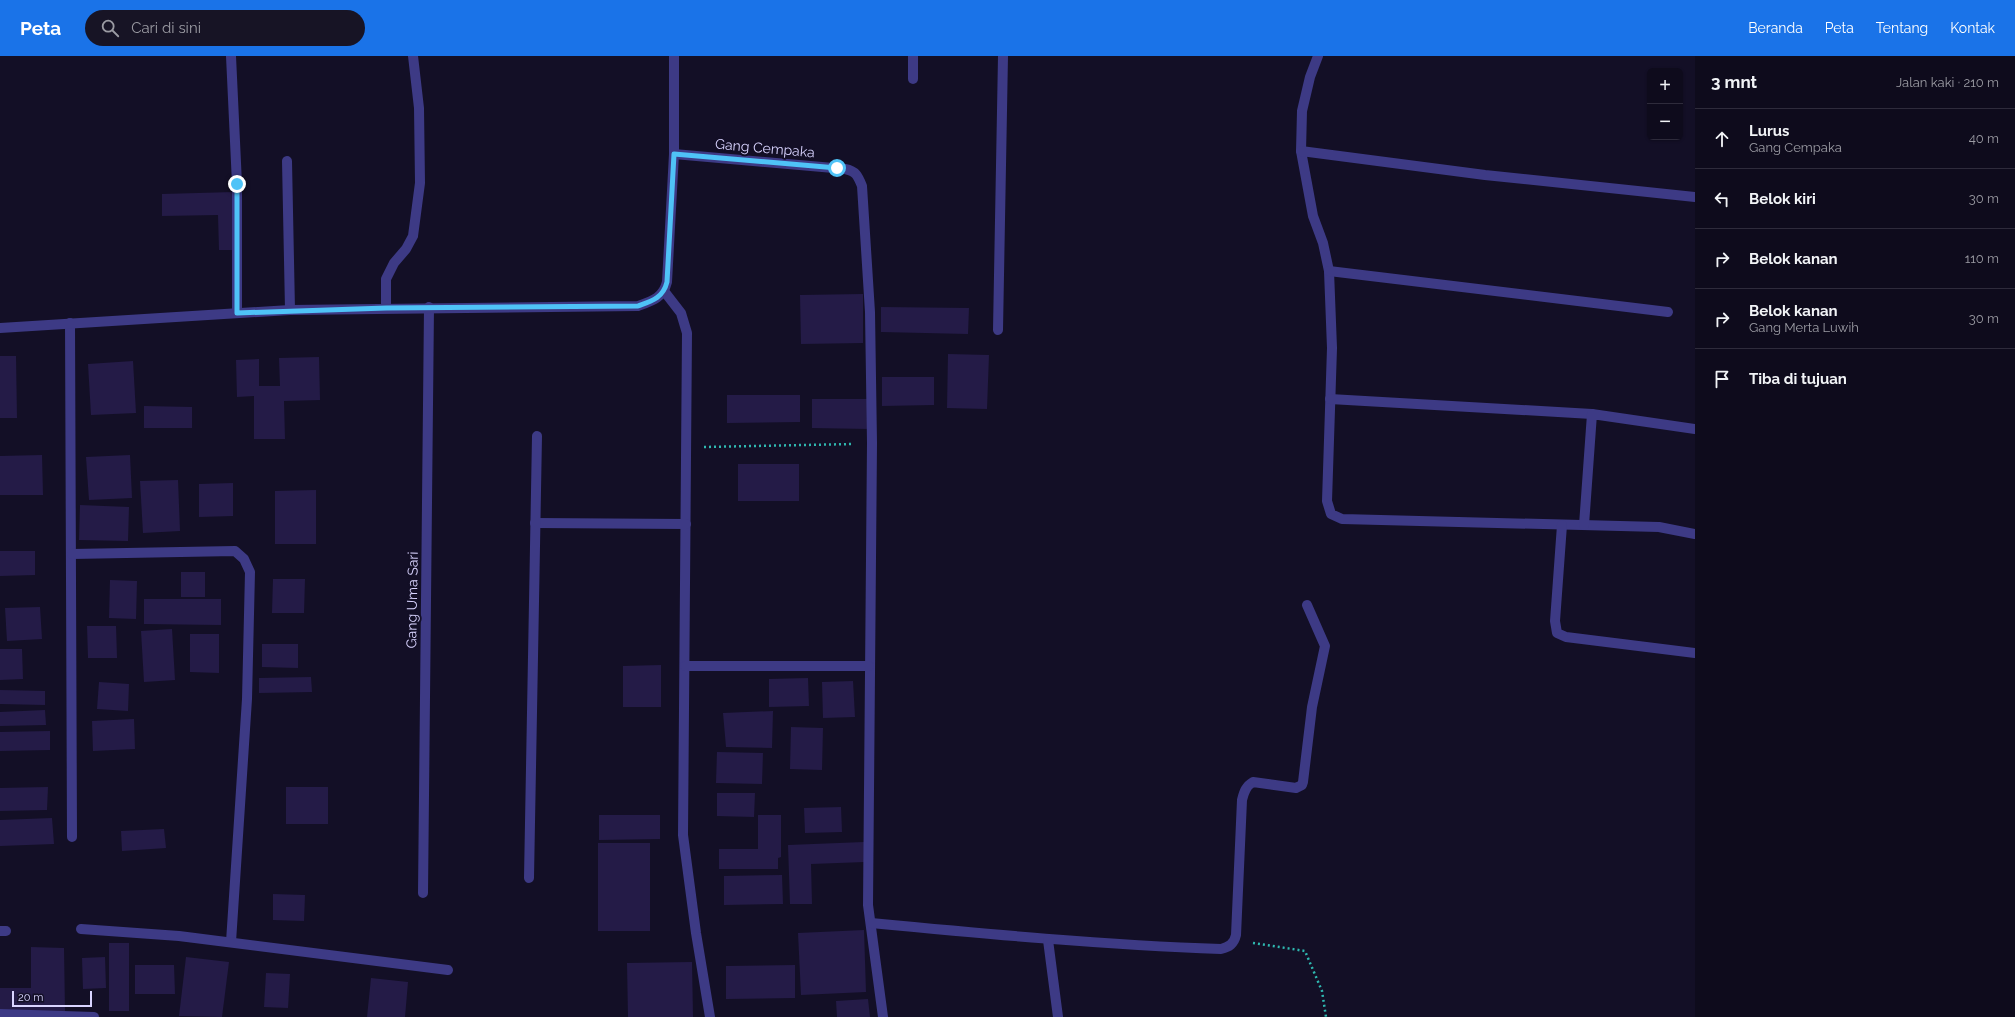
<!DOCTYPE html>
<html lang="id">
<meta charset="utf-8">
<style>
body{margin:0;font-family:Raleway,sans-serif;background:#171425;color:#f1f3f6}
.controls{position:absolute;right:12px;top:12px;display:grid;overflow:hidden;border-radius:6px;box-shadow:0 1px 3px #0004}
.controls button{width:36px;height:36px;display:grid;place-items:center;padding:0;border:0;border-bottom:1px solid #2e2b3b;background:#0e0b1c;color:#f1f3f6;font:20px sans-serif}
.scale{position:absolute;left:12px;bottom:10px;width:80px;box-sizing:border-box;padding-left:4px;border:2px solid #d9d4ff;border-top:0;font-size:11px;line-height:14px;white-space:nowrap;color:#d9d4ff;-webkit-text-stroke:3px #130f26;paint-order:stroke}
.stop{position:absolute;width:12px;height:12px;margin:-9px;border:3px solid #4fc3f7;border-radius:50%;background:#fff}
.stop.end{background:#4fc3f7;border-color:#fff;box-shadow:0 1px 4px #0008}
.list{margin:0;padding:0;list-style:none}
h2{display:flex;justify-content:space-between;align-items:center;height:52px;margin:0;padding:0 16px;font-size:17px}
h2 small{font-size:13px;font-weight:400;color:#9b9ba3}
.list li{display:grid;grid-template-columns:26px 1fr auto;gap:12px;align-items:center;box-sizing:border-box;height:60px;padding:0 16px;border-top:1px solid #2e2b3b}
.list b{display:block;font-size:15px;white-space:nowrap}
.list p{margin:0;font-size:13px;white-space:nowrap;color:#9b9ba3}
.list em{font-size:13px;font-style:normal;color:#9b9ba3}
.icon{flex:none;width:22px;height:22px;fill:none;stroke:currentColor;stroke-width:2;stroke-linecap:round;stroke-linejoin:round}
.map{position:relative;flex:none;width:1695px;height:961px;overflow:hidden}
header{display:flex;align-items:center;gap:24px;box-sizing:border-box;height:56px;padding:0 20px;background:#1a73e8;color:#fff}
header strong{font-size:19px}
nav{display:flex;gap:22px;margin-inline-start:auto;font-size:14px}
.search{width:280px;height:36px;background:#171425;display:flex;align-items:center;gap:10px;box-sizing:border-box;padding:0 14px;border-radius:22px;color:#9b9ba3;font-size:15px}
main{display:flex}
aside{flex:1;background:#0e0b1c}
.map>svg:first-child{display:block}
.building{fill:#241b47}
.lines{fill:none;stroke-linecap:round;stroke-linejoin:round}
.path{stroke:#2fb8b0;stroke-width:2.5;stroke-dasharray:2 3;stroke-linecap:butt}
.service{stroke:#3d3a85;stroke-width:10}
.minor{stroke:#3d3a85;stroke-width:10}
.tertiary{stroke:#3d3a85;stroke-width:10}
.route{stroke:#4fc3f7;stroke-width:5}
.labels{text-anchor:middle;stroke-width:4;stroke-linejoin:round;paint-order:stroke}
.street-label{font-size:14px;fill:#d9d4ff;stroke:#130f26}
</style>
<header>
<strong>Peta</strong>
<div class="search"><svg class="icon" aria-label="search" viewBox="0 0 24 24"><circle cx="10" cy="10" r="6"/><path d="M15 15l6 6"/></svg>Cari di sini</div>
<nav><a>Beranda</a><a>Peta</a><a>Tentang</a><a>Kontak</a></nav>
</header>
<main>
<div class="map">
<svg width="1695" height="961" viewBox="0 0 1695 961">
<rect width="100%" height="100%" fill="#130f26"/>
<g class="building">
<path d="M234,136L235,194H219L218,159L162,160V138Z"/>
<path d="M863,238V287L801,288L800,239Z"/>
<path d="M881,251L969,252L968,278L881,276Z"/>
<path d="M948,298L989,299L987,353L947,352Z"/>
<path d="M0,300H16L17,362H0Z"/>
<path d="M319,301L320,344L284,345L285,383H254V340L237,341L236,304L259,303V330H280L279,302Z"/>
<path d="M133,305L136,357L91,359L88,308Z"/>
<path d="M882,321H934V349L882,350Z"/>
<path d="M727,339H800V366L727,367Z"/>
<path d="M812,343H869V373L812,372Z"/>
<path d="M144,350L192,351V372H144Z"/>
<path d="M42,399L43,439H0V400Z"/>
<path d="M130,399L132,442L89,444L86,401Z"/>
<rect x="738" y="408" width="61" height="37"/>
<path d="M178,424L180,475L143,477L140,425Z"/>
<path d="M233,427V460L199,461V428Z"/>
<path d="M316,434V488H275V435Z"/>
<path d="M80,449L129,451L128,485L79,484Z"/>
<path d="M0,495H35V519L0,520Z"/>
<rect x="181" y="516" width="24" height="25"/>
<path d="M273,523H305L304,557H272Z"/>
<path d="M110,524L137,525L136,563L109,562Z"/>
<path d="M144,543H221V569L144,568Z"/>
<path d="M40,551L42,583L7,585L5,552Z"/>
<path d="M87,570H116L117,602H88Z"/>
<path d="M172,573L175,624L144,626L141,575Z"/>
<path d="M190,578H219V617L190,616Z"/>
<path d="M262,588H298V612L262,611Z"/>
<path d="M0,593H22L23,623L0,624Z"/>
<path d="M661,609V651H623V610Z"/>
<path d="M311,621L312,636L259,637V622Z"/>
<path d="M808,622L809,650L769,651V623Z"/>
<path d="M853,625L855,661L823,662L822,626Z"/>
<path d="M99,626L129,628L128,655L97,653Z"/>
<path d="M0,634L45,635V649L0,648Z"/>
<path d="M45,654L46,669L0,670V656Z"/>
<path d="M773,655L772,692L726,691L723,657Z"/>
<path d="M134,663L135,693L93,695L92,665Z"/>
<path d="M791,671L823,672L822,714L790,713Z"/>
<path d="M50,675V694L0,695V676Z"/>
<path d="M717,696L763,697L762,728L716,727Z"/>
<path d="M48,731L47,754L0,755V732Z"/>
<rect x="286" y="731" width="42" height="37"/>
<path d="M717,737H755L754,761L717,760Z"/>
<path d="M841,751L842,776L805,777L804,752Z"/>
<path d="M599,759H660V783L599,784Z"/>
<path d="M758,759H781V801L778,802V813H719V793H758Z"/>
<path d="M52,762L54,788L0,790V764Z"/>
<path d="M164,773L166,792L122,795L121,775Z"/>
<path d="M864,786L865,806L811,808L812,848H790L788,789Z"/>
<rect x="598" y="787" width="52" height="88"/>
<path d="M782,819L783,848L724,849V820Z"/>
<path d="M273,838L305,839L304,865L273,864Z"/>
<path d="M864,874L866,936L801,939L798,877Z"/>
<rect x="109" y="887" width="20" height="68"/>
<path d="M31,891L64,892L65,955H0V932H31Z"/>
<path d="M105,901L106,932L83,933L82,902Z"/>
<path d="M186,901L229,906L222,961L179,960Z"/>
<path d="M692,906L693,961H628L627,907Z"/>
<path d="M135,909H174L175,938H135Z"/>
<path d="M795,909V942L726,943V910Z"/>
<path d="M266,917L290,918L288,952L264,951Z"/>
<path d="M371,922L408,926L405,961H367Z"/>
<path d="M868,943L870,961H837L836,945Z"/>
</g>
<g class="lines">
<g class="path">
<path d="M704,391L853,388"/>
<path d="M1253,887L1305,895L1322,935L1326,961"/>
</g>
<g class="service">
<path d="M913,23V0"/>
<path d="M287,105L290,254"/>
<path d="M386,252V223L394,207L406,193L413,180L420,127L419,52L413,0"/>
<path d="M0,875H6"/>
</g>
<g class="minor">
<path d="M231,0L237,128V257"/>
<path d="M1318,0L1310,21L1302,55L1301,95L1313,160L1323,187L1329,215L1332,292L1327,445L1331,458L1342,463L1659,471L1695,478"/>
<path d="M1301,95L1485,119L1695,141"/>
<path d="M674,98L845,113C856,115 858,120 862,130L870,256L872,387L868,849L883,961"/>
<path d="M1329,215L1668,256"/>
<path d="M664,235L681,257L687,277L683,779L696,877L710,961"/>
<path d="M70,267L72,781"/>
<path d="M998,274L1003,0"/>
<path d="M1330,343L1592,358"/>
<path d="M535,467L686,468"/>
<path d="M1562,469L1555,565L1557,577L1566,581L1695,597"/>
<path d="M1584,469L1592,358L1695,373"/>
<path d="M72,498L235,495L244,503L250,516L247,643L231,886"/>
<path d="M685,610H869"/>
<path d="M529,822L537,380"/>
<path d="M423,837L429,251"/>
<path d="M871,867C987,878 1104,889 1221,893C1229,891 1234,888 1236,879L1242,744C1244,736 1246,730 1253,726L1296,732L1302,729L1303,726L1312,651L1325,590L1307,549"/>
<path d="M81,873L179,880L448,914"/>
<path d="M1048,884L1058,961"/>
<path d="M0,958L94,961"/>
</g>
<path class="tertiary" d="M0,272L290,254L638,250C652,245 663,242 667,226L674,98V0"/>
</g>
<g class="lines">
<path class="route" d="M237,128V257L386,252L638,250C652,245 663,242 667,226L674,98L837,112"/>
</g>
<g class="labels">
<g class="street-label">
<text transform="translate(765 92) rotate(5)" y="5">Gang Cempaka</text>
<text transform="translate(412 544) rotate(-89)" y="5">Gang Uma Sari</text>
</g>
</g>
</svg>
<div class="controls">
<button>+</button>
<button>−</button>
</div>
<div class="scale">20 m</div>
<div class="stop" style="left:837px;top:112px"></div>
<div class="stop end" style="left:237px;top:128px"></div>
</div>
<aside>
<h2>3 mnt<small>Jalan kaki · 210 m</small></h2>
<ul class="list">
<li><svg class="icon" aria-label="ahead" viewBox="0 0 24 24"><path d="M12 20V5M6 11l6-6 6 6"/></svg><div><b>Lurus</b><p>Gang Cempaka</p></div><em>40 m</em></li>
<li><svg class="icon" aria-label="left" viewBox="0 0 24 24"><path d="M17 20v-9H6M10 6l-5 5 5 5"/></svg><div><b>Belok kiri</b></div><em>30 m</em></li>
<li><svg class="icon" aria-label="right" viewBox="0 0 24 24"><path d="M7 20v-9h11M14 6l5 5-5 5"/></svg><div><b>Belok kanan</b></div><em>110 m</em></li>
<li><svg class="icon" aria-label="right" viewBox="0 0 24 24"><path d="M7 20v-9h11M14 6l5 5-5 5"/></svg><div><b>Belok kanan</b><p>Gang Merta Luwih</p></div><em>30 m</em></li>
<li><svg class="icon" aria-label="arrive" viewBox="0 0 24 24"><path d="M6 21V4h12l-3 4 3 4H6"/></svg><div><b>Tiba di tujuan</b></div></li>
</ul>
</aside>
</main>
